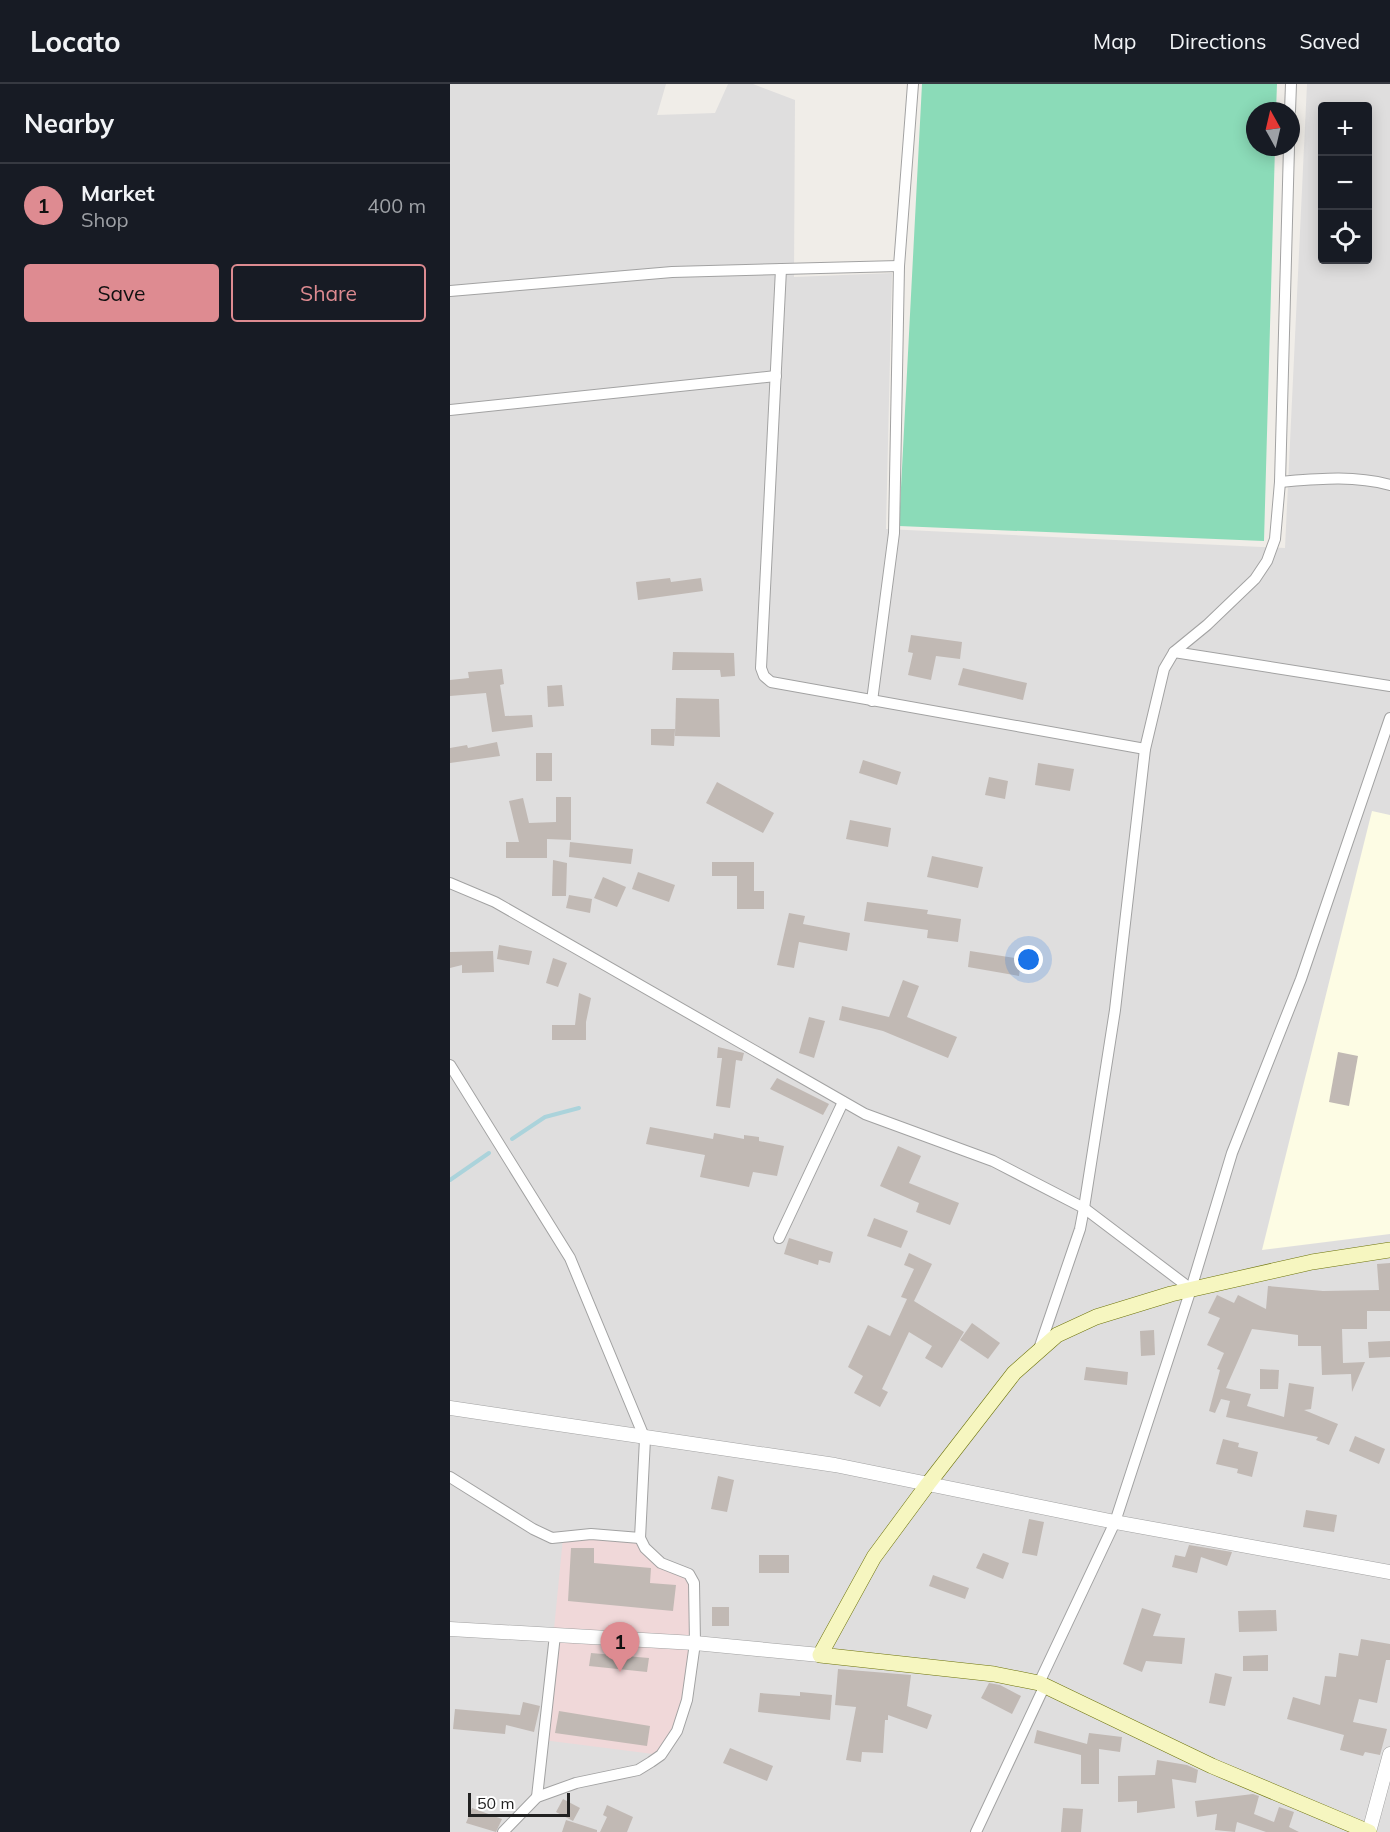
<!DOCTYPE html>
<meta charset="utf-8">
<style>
body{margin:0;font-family:Mulish,sans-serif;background:#20242c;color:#f1f3f6}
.controls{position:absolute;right:18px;top:18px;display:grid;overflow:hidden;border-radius:6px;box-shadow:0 3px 15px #0003}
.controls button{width:54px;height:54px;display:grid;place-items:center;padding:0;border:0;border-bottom:2px solid #363941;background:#171b24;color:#f1f3f6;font:30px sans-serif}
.compass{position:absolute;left:796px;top:18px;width:54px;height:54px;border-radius:50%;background:#171b24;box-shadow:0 3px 15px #0003;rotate:352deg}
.scale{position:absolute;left:18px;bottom:15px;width:102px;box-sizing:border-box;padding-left:6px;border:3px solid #212121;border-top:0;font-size:16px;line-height:21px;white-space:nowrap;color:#212121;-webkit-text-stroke:4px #fff;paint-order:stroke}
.you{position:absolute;left:579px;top:876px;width:21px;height:21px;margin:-15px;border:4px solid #fff;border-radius:50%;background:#1a73e8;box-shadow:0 0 0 9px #1a73e833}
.badge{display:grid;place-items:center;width:39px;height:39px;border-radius:50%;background:#de8b91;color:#111;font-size:20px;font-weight:700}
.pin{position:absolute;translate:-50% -50px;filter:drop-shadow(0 2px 3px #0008)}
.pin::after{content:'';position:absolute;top:32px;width:21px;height:18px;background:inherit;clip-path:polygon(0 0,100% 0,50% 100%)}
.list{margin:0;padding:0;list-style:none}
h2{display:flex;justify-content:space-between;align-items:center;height:78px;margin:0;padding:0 24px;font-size:26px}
h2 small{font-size:20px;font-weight:400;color:#9ea1a6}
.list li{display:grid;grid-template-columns:39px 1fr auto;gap:18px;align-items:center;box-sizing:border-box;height:84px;padding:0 24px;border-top:2px solid #363941}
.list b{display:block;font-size:22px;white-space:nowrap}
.list p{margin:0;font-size:20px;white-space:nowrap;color:#9ea1a6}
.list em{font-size:20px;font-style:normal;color:#9ea1a6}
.actions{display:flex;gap:12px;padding:18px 24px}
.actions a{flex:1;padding:14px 0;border:2px solid #de8b91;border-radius:6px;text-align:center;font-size:21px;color:#de8b91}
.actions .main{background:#de8b91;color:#111}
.icon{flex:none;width:33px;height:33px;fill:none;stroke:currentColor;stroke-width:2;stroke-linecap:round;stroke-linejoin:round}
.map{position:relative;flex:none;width:940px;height:1748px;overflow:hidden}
header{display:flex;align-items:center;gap:36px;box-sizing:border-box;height:84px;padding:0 30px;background:#171b24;border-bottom:2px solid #363941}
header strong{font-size:28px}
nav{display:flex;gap:33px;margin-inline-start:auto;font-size:21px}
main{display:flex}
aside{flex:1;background:#171b24}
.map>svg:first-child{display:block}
.residential{fill:#dfdede;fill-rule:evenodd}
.commercial{fill:#f0d8d9}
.education{fill:#fdfce4}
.pitch{fill:#8bdbb8}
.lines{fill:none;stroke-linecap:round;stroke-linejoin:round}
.stream{stroke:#abd3db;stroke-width:4}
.building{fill:#c1b9b4}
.minor-casing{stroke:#a2a2a2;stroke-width:12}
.tertiary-casing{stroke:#a2a2a2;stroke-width:15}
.secondary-casing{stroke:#6e740b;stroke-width:16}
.minor{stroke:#fff;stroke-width:10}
.tertiary{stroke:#fff;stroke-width:14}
.secondary{stroke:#f6f6c0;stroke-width:15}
</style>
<header>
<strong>Locato</strong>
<nav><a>Map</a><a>Directions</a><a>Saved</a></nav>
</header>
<main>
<aside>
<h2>Nearby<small></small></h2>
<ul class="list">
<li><span class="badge">1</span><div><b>Market</b><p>Shop</p></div><em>400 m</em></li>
</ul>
<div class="actions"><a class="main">Save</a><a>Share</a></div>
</aside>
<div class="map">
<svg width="940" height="1748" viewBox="0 0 940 1748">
<rect width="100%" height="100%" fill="#f0ede8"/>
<path class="residential" d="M0,0H216L207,31L265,29L278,0H303L345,16L344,193L442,189L436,445L835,464L857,0H940V1748H0ZM872,22H918V176H872Z"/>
<path class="commercial" d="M113,1454H190L195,1464L243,1494L237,1616L211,1671L93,1656Z"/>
<path class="education" d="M922,727L940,731V1150L812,1166Z"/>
<path class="pitch" d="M472,0H827L826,27H805V63H825L814,457L449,442Z"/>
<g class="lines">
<g class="stream">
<path d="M62,1055L95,1033L129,1024"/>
<path d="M0,1096L39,1069"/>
</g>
</g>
<g class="building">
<path d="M220,494L221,498L251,494L253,507L188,516L186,498Z"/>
<path d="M461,551L512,558L510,575L486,572L481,596L458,591L463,569L458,568Z"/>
<path d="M223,568L284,569L285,592L271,593L270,586H222Z"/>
<path d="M513,584L577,599L573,616L508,601Z"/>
<path d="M52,585L54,600L50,601L55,632L82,631L83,643L42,648L36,609L0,612V596L19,594L18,588Z"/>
<path d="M112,601L114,622L98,623L97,602Z"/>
<path d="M226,614L269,615L270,653L225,652Z"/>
<path d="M201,645H225L224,662L201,661Z"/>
<path d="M47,658L50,672L0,679V664L17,661L18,664Z"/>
<rect x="86" y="669" width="16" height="28"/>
<path d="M413,676L451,688L447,701L409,689Z"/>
<path d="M588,679L624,685L620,707L585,701Z"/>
<path d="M539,693L558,697L555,715L535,711Z"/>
<path d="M267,698L324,729L313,749L256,719Z"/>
<path d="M106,713H121V756L97,755V774H56V758H69L59,717L73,714L79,739L106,738Z"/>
<path d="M400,736L441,744L438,763L396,755Z"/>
<path d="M120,758L183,765L181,780L119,773Z"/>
<path d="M482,772L533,783L528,804L477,793Z"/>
<path d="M103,776L117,779L116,812H102Z"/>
<path d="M262,778H304V807H314V825H287V792H262Z"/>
<path d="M188,788L225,801L219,818L182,805Z"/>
<path d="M153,793L176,803L167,823L144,814Z"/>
<path d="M119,811L142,815L140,829L116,824Z"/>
<path d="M417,818L478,826L477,830L511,835L508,858L477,854L478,846L414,837Z"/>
<path d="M339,829L355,832L353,840L400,849L397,867L349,858L344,884L327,881Z"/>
<path d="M49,861L82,867L79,881L47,875Z"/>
<path d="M43,867L44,888L12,889V881L0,884V868Z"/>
<path d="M520,867L571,875L569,892L518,883Z"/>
<path d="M103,874L117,879L108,903L96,899Z"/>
<path d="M453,896L469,902L457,933L507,953L498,974L433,947L389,936L392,922L439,933Z"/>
<path d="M129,909L141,914L136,938V956H102V941H125Z"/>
<path d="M359,933L375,937L364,974L349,969Z"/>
<path d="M268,963L294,969L292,977L286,976L280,1024L266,1022L272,974H267Z"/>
<path d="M888,968L908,972L899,1022L879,1018Z"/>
<path d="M327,994L379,1020L373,1031L320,1005Z"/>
<path d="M200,1043L263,1055L264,1049L294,1055V1051L309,1053V1057L334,1062L327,1092L303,1088L299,1103L250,1093L255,1071L196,1060Z"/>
<path d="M448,1062L471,1072L459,1099L509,1119L500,1141L466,1128L469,1119L430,1102Z"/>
<path d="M424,1134L458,1147L451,1164L417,1152Z"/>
<path d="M339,1154L383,1168L380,1179L369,1176L368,1181L334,1170Z"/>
<path d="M459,1169L482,1180L464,1217L514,1248L492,1284L475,1274L482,1262L459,1248L432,1305L438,1308L430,1323L404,1309L413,1292L398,1283L418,1241L440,1252L457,1215L451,1213L464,1185L454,1181Z"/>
<path d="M940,1179V1227H917V1245H892L893,1279L915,1278L902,1308L901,1290L872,1291L871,1262H848V1251L802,1245L776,1304L801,1310L797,1322L834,1333L839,1299L864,1303L861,1325L854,1326L888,1340L879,1361L866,1356L868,1353L776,1333L780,1317L771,1315L765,1329L759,1327L770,1286L767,1285L774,1269L757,1261L770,1234L758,1229L767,1211L784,1219L788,1211L816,1225L818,1202L873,1207L929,1206L927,1180Z"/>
<path d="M522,1239L550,1259L538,1275L510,1256Z"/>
<path d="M704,1246L705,1271L691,1272L690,1247Z"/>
<path d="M940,1257V1273L919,1274L918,1258Z"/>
<path d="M636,1283L678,1288L677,1301L634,1296Z"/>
<path d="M810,1285L829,1286L828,1305H810Z"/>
<path d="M905,1352L935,1365L929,1380L899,1367Z"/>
<path d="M773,1355L789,1359L788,1363L808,1368L802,1393L787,1389L788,1385L766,1380Z"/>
<path d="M268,1392L284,1396L277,1428L261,1425Z"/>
<path d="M856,1426L887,1431L884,1448L853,1443Z"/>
<path d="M579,1435L594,1438L587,1472L572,1469Z"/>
<path d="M739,1461L782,1468L777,1482L751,1473L747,1489L722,1483L725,1471L735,1473Z"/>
<path d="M121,1464H144V1479L201,1484L200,1499L226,1501L223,1527L118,1517Z"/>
<path d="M533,1469L559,1479L553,1495L526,1484Z"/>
<rect x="309" y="1471" width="30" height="18"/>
<path d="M483,1491L519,1504L515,1515L479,1502Z"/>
<rect x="262" y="1523" width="17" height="19"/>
<path d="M692,1524L711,1530L703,1552L735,1554L732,1580L696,1577L692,1588L673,1580Z"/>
<path d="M826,1526L827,1547L789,1548L788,1527Z"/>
<path d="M911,1555L940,1560V1576H936L927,1619L909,1615L903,1638L937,1645L930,1671L915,1668L913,1672L890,1666L894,1651L837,1635L843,1613L870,1621L875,1592L886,1593L889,1569L908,1572Z"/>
<path d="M141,1569L199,1574L197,1588L139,1582Z"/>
<path d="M818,1571V1587H793V1572Z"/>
<path d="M388,1585L461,1591L457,1622L482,1631L477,1645L438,1631V1636H435L433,1669L412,1668L411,1678L396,1676L406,1623L385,1621Z"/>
<path d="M765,1589L782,1593L775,1622L759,1619Z"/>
<path d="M539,1599L550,1601L571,1612L562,1630L531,1614Z"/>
<path d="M350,1608L382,1611L380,1636L308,1628L310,1609L350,1612Z"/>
<path d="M73,1618L90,1622L84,1648L56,1641L55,1650L3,1645L5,1625L70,1631Z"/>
<path d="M109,1627L200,1642L197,1662L105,1649Z"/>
<path d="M587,1646L637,1660L639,1649L672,1653L670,1668L649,1665V1700H631V1671L584,1659Z"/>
<path d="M280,1664L323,1682L317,1697L273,1679Z"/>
<path d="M707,1676L737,1681L748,1686L746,1699L722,1695L725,1724L687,1729V1717L668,1718V1692L705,1691Z"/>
<path d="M803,1710L809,1712L804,1730L824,1738L829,1723L844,1728L839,1743L849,1748H816L787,1738L785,1748L765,1746L767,1730L747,1733L745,1717Z"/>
<path d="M113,1715L130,1724L123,1737L106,1728Z"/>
<path d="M157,1721L183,1733L177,1748H150L157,1733L153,1731Z"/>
<path d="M22,1724L52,1735L46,1748L16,1739Z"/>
<path d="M613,1724L633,1725L631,1748H611Z"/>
<path d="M116,1736L147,1746V1748H112Z"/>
</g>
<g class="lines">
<g class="minor-casing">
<g id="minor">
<path d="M840,27L841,0"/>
<path d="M331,185L311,584L314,592L321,598L695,665"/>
<path d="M0,207L222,188L449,182"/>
<path d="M0,326L326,292"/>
<path d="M830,398C867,395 903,391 940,401"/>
<path d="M724,568L940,602"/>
<path d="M422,617L444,449L449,182L463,0"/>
<path d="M0,799L45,818L415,1030L543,1077L634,1124L741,1205"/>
<path d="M0,981L120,1174L195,1355L190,1454L195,1464L211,1479L239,1490L244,1499L245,1559L237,1616L227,1647L211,1671L201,1678L188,1686L126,1699L87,1713L53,1748"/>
<path d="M329,1154L393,1018"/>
<path d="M589,1265L630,1145L634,1124L665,926L695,665L714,585L724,568L757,541L805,495L817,477L825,455L830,398L839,63"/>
<path d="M0,1393L83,1445L102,1454L141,1450L190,1454"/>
<path d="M589,1599L665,1438L741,1205L782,1069L851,895L940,634"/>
<path d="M87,1713L105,1551"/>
<path d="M526,1748L595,1601"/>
</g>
</g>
<g class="tertiary-casing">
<g id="tertiary">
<path d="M0,1324L385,1381L665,1438L940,1488"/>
<path d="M0,1545L245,1559L370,1571"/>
<path d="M919,1748L940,1670"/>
</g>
</g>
<g class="secondary-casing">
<path id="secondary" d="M919,1748L762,1682L589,1599L544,1590L370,1571L424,1473L478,1400L564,1289L607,1251L646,1233L721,1210L862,1178L940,1166"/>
</g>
<use href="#minor" class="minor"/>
<use href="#tertiary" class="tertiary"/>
<use href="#secondary" class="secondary"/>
</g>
</svg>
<div class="controls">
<button>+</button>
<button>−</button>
<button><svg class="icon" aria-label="locate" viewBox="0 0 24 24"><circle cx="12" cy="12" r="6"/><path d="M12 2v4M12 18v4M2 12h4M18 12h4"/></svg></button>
</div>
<svg class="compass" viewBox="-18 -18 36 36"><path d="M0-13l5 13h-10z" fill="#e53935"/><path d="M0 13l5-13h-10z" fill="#9ea1a6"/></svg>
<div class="scale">50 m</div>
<div class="you"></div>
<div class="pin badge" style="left:170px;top:1588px">1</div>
</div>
</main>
